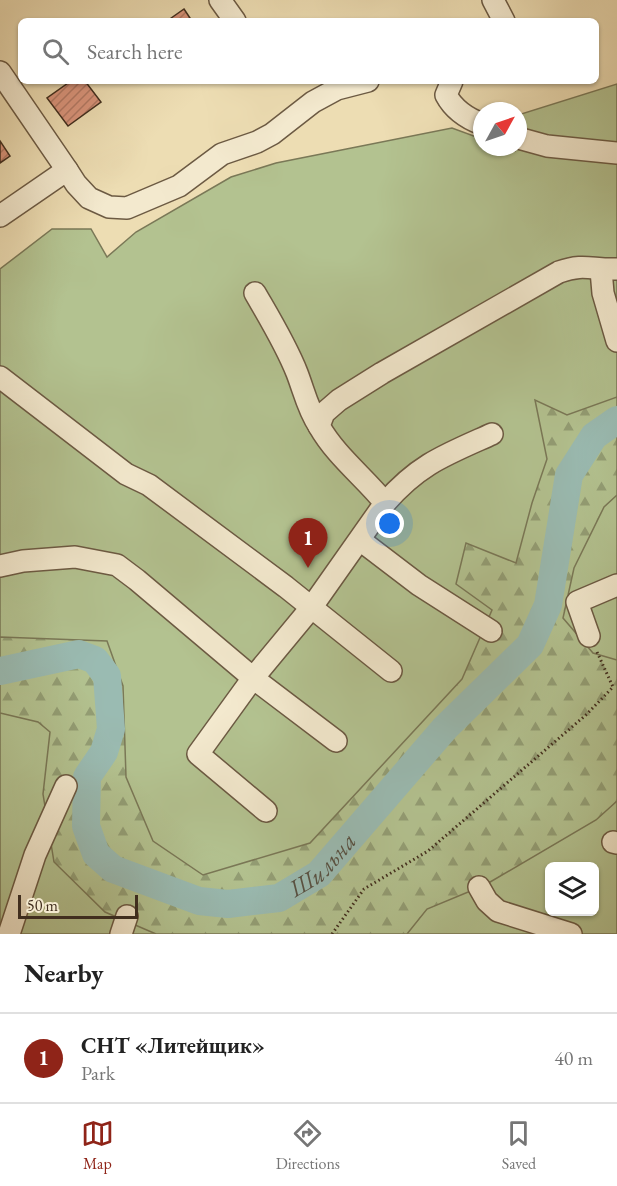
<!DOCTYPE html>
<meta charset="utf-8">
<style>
body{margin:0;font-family:"EB Garamond",serif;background:#f2f2f2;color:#222}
.controls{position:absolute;right:18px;bottom:18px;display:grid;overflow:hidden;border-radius:9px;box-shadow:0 2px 4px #0004}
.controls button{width:54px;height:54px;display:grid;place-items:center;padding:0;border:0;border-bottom:2px solid #e0e0e0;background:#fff;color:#222;font:30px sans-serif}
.compass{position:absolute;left:473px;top:102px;width:54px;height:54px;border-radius:50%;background:#fff;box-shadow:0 2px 4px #0004;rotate:50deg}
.scale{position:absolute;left:18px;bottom:15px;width:120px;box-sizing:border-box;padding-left:6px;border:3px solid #412e1e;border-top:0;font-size:16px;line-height:21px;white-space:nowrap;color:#412e1e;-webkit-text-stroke:4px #f3e9ce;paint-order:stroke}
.you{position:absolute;left:390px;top:524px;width:21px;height:21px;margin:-15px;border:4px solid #fff;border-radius:50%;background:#1a73e8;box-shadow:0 0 0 9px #1a73e833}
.badge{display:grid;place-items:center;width:39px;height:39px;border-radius:50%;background:#8f2418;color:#fff;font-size:20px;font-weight:700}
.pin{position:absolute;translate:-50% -50px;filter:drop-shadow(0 2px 3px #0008)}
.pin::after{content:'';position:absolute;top:32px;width:21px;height:18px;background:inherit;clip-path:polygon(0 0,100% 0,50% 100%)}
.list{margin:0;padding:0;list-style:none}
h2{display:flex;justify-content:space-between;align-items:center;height:78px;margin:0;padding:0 24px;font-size:26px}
h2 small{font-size:20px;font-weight:400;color:#767676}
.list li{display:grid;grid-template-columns:39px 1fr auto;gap:18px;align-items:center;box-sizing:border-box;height:90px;padding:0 24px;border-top:2px solid #e0e0e0}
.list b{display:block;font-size:22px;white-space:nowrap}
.list p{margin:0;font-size:20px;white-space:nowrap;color:#767676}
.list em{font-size:20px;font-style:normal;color:#767676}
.icon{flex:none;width:33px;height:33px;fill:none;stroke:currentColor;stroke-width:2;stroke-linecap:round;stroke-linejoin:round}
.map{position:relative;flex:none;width:617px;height:934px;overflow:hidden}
.search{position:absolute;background:#fff;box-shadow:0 2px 4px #0004;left:18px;right:18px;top:18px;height:66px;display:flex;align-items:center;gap:15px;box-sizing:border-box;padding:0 21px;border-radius:9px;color:#767676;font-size:22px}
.sheet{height:168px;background:#fff}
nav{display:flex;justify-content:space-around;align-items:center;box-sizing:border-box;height:84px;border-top:2px solid #e0e0e0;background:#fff;font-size:16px;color:#767676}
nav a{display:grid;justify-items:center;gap:3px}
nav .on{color:#8f2418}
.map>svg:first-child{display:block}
.green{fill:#b3c290;stroke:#7a7857;stroke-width:1.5;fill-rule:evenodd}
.forest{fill:url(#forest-firs);stroke:#7a7857;stroke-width:1.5}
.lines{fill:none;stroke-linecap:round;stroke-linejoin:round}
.river{stroke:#9abbb2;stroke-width:28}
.building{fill:url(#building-hatch);stroke:#412e1e;stroke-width:1.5}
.minor-casing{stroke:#6c5a43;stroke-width:24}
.path{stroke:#412e1e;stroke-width:3;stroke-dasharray:1.5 3;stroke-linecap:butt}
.minor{stroke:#f3e9ce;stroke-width:21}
.labels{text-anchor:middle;stroke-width:5;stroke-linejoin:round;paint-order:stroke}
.water-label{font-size:24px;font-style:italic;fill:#575143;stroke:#f3e9ce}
</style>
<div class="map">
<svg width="617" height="934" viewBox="0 0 617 934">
<defs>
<pattern id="forest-firs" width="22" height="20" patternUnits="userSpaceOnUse" patternTransform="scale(1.5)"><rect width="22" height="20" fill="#b3c290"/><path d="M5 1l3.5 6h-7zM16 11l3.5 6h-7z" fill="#939e75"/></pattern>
<pattern id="building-hatch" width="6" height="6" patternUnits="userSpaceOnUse" patternTransform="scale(1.5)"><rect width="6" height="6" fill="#d9947b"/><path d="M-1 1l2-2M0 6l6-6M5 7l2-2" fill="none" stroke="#b27964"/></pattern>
</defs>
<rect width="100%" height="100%" fill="#edddb3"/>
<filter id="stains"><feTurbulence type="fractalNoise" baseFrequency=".00333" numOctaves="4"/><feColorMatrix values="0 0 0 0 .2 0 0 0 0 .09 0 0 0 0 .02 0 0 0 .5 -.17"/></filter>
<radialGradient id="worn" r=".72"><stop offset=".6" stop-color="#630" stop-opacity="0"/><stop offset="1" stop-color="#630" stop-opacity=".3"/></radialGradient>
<path class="green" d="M617,84V934H0V269L52,229H91L107,257L136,232L231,177L276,163L452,128L482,139V147H503L515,151V147H518V115ZM550,866H594V912H550Z"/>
<path class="forest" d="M617,397V495L604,507L574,568L563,618L593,653L617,660V801L596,820L485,885L427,909L407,934H156L105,912L54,862L43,794L50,732L38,722L0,713V637L107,641L123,686L126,777L153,841L203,875L310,843L462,679L492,610L456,584L466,543L516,563L532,503L547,459L535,400L567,415Z"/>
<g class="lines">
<path class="river" id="s1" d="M0,671L79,654L95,660L107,676L111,729L104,752L87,777L86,826L96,854L113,869L199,901L228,904L279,898L319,874L445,728L530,645L548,605L569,475L594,436L617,420"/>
</g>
<g class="building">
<path d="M184,9L192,21H167Z"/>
<path d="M71,81H85L101,102L68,126L47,98Z"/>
<path d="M0,141L10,156L0,163Z"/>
</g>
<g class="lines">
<g class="minor-casing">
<g id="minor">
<path d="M220,0L235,21"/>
<path d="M493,0L504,21"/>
<path d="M0,72L67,170"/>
<path d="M452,81L446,95C454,110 466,118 482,124"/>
<path d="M518,138L547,146L617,153"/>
<path d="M0,216L67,170L76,184L89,198L109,207L127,208L179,186L222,154L257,142L272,134L313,102L337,89L368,81"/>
<path d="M601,270L603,293L617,341"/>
<path d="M255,293C270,319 286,345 297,373C304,391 308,410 319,426"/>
<path d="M0,377L126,474L149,485L286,587L391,671"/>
<path d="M385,503C419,464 445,455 492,434"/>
<path d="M360,540L419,585L491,631"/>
<path d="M0,566L23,561L75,557L117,565L137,580L253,678L311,608L385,503C364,477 336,456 319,426L324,413L339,400L382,373L559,272C584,263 592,270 617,269"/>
<path d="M589,636L577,602L617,585"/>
<path d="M266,811L198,754L253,678L336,741"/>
<path d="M613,842L617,843"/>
<path d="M479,887L487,901L498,911L571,934"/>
<path d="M9,934L35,855L66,786"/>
<path d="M121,934L127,916"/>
</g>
</g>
<path class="path" d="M332,934L364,889L428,851L587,714L613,687L597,652"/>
<use href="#minor" class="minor"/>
</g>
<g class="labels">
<g class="water-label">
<text dy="8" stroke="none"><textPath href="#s1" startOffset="554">Шильна</textPath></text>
</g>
</g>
<rect width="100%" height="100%" filter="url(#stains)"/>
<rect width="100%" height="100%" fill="url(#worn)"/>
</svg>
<div class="controls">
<button><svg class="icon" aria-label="layers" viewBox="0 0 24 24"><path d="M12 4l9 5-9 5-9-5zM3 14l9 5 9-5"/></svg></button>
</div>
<svg class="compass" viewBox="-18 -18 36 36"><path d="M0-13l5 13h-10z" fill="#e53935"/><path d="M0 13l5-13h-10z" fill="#767676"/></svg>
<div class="scale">50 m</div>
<div class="you"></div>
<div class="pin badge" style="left:308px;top:568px">1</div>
<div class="search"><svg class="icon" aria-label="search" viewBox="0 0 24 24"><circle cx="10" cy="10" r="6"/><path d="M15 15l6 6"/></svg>Search here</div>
</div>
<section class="sheet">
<h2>Nearby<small></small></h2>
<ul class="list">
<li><span class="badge">1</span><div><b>СНТ «Литейщик»</b><p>Park</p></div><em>40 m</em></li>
</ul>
</section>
<nav>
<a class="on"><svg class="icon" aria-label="map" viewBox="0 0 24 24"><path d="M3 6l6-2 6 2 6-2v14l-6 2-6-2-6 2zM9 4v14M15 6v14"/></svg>Map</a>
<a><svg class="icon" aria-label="directions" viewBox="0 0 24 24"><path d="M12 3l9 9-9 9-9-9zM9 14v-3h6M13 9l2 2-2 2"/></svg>Directions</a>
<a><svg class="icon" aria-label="saved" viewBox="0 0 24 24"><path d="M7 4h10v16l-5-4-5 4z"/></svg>Saved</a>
</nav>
